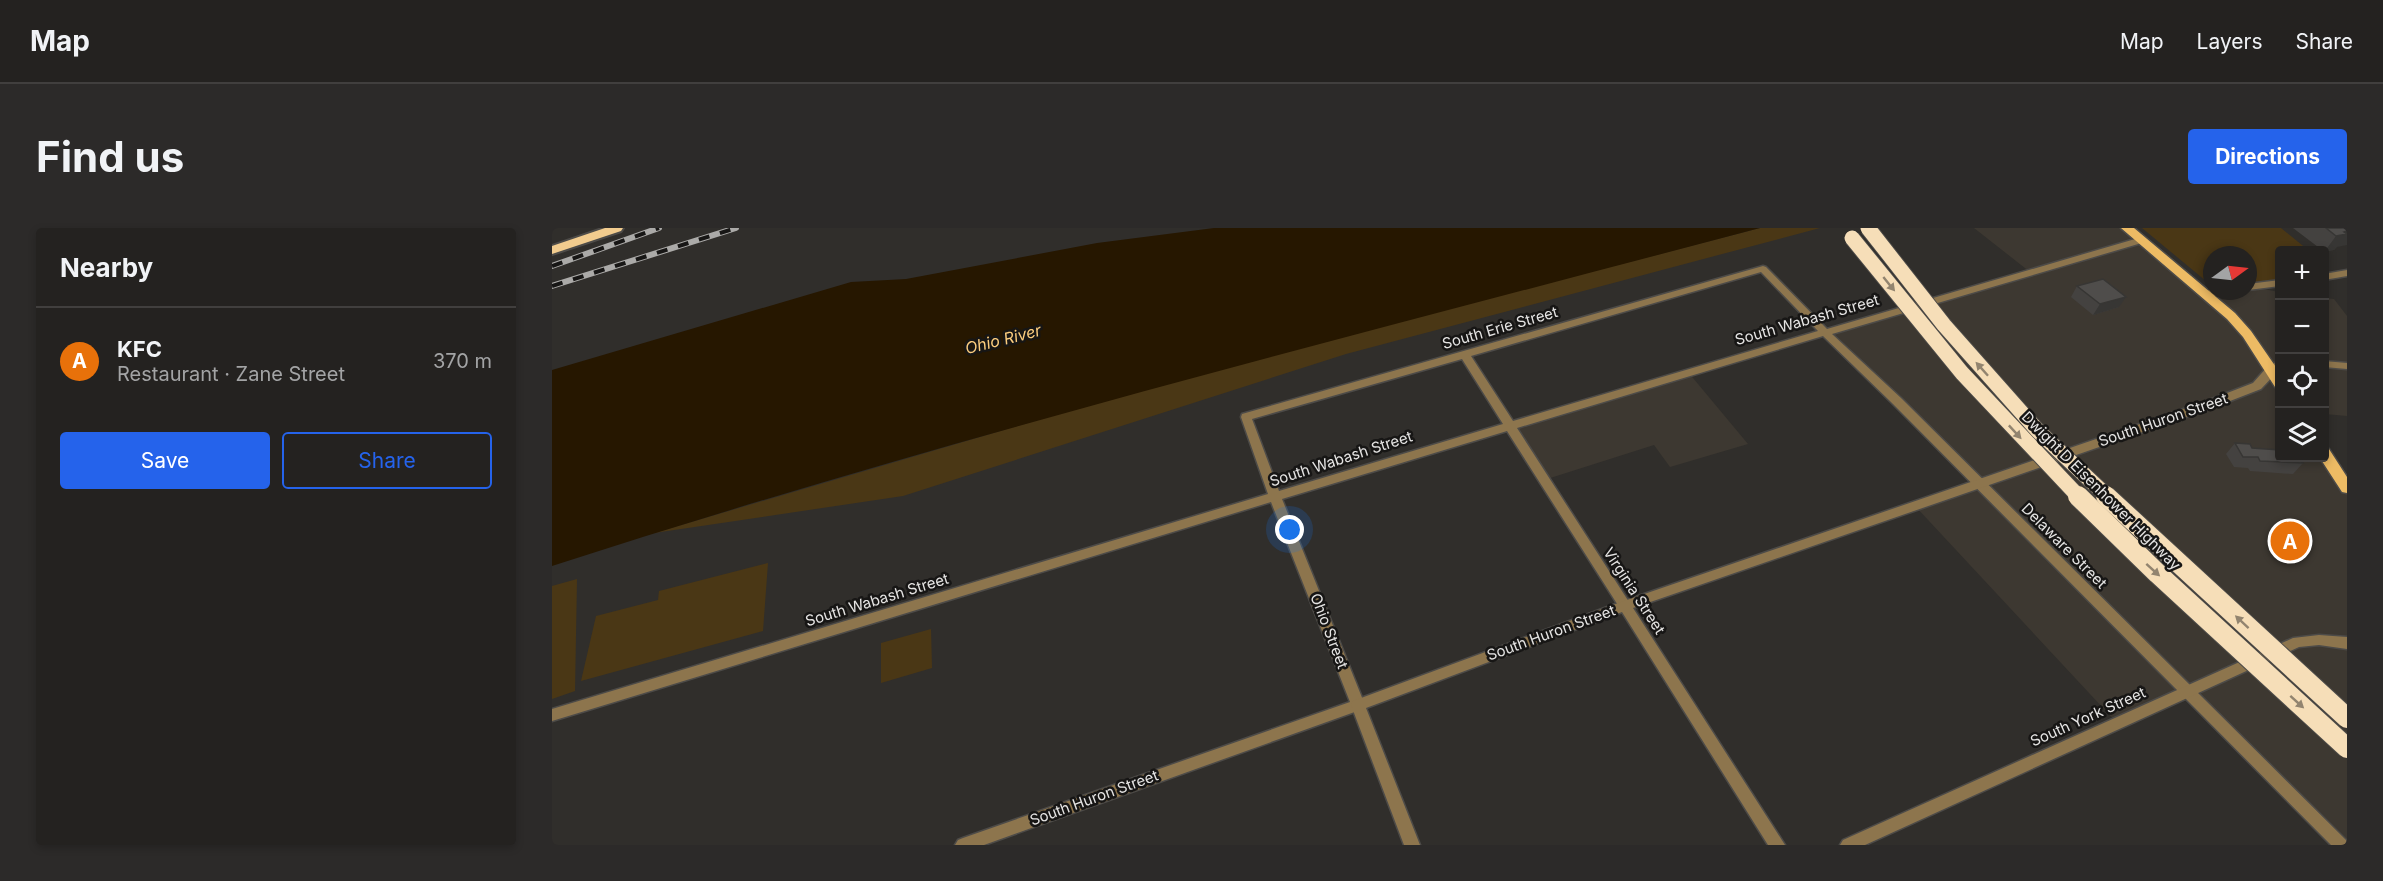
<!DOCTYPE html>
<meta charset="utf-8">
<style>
body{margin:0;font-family:Inter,sans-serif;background:#2c2a29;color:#f1f3f6}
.controls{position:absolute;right:18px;top:18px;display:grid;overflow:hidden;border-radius:6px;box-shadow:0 3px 9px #0003}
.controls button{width:54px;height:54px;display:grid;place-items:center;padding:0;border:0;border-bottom:2px solid #413f3e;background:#242220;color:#f1f3f6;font:30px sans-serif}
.compass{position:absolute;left:1651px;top:18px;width:54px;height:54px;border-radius:50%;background:#242220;box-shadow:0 3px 9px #0003;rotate:75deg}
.you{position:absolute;left:738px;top:302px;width:21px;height:21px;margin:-15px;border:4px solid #fff;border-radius:50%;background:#1a73e8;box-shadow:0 0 0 9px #1a73e833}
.badge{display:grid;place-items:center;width:39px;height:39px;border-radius:50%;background:#2563eb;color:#fff;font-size:20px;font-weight:700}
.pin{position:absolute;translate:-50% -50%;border:3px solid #fff;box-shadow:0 2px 6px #0006}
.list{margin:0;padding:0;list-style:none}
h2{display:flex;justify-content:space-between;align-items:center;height:78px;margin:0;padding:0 24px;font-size:26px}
h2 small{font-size:20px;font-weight:400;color:#a3a4a5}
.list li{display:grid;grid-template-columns:39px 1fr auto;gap:18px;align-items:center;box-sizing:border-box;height:108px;padding:0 24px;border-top:2px solid #413f3e}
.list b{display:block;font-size:22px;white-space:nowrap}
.list p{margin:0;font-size:20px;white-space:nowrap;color:#a3a4a5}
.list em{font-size:20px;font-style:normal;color:#a3a4a5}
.actions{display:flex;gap:12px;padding:18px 24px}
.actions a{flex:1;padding:14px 0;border:2px solid #2563eb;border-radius:6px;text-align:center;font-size:21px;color:#2563eb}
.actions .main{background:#2563eb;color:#fff}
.icon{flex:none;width:33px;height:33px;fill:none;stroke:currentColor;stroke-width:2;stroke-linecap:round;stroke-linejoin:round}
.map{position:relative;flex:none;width:1795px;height:617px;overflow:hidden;border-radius:6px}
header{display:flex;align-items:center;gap:36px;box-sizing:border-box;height:84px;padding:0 30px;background:#242220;border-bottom:2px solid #413f3e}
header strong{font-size:28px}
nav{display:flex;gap:33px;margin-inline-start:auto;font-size:21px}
.intro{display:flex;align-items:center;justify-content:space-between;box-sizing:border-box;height:144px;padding:0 36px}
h1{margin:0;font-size:42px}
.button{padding:15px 27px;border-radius:6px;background:#2563eb;color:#fff;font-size:21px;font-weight:700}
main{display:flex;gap:36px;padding:0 36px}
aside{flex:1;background:#242220;border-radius:6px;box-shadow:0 3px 9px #0003}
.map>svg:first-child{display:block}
.built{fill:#3d3831}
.green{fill:#4a3715}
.water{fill:#261700}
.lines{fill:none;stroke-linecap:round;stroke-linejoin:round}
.minor-casing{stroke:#4d4b48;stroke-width:3}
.tertiary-casing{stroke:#4d4b48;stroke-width:3}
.primary-casing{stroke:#4d4b48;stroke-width:3}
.trunk-casing{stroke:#4d4b48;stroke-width:4}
.minor{fill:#8d754d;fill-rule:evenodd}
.tertiary{fill:#8d754d;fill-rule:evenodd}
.primary{fill:#edbb64;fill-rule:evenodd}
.trunk{fill:#f2cc8e;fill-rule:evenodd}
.rail-casing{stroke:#abaaa8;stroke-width:6}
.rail{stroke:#171615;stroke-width:4;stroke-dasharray:11;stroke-linecap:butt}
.motorway-bridge-far1-casing{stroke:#4d4b48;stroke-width:17;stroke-linecap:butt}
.motorway-bridge-casing{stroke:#4d4b48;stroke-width:22;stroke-linecap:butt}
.motorway-bridge-far1{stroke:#f6deb8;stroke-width:15}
.motorway-bridge{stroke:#f6deb8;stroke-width:20}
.wall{fill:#444240}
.shaded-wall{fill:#373634}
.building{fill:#4f4d4b;stroke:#373634;stroke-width:1.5}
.oneway{fill:#92846f}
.labels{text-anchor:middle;stroke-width:5;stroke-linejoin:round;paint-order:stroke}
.street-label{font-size:15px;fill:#e5e4e3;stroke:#171615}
.water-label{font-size:16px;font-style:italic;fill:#fccd7e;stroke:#171615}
</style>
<header>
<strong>Map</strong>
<nav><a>Map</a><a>Layers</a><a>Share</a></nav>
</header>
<div class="intro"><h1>Find us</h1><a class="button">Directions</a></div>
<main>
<aside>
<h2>Nearby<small></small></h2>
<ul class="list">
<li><span class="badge" style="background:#e8710a">A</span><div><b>KFC</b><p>Restaurant · Zane Street</p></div><em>370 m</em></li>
</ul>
<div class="actions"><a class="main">Save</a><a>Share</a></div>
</aside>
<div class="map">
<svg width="1795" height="617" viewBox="0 0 1795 617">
<rect width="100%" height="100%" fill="#302e2b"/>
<g class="built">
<path d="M1422,0H1575L1655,65L1696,63V59H1701L1727,64L1728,230H1772L1795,260V617L1635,463L1565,495L1364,279L1427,257L1272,104L1478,44Z"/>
<path d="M1772,70L1782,71L1795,88V188L1773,186Z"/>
<path d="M1136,144L1196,216L1118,239L1102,217L992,252L956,197Z"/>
</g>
<g class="green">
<path d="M1208,0H1268L794,126L351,268L102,305L496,189L783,110Z"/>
<path d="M1590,0H1729L1756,22H1728L1727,55L1696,59V27H1660V58Z"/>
<path d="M216,335L211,403L29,453L44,388L106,372L107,363Z"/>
<path d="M25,351L23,463L0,471V358Z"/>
<path d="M379,401L380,440L329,455V415Z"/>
</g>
<path class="water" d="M662,0H1208C804,107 398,209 0,338V142L299,54L354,51L545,15Z"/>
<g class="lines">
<g class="minor-casing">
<g id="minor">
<path d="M1590,9L1593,10V14L1280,106L1349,170L1794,612L1795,617H1779L1341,176L1271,108L965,200L1077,374L1079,378L1077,382L1073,383L1069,382L955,203L730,271L813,477L811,481L432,617H403L406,612L411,610L798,474L719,274L0,493V481L716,266L689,189L690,186L1211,38L1214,39L1275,101ZM1209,44L1266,103L961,193L919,128ZM910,131L951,196L727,263L700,191Z"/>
<path d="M1795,42V48L1772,52V46Z"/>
<path d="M1728,52V58L1696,62V56Z"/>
<path d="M1660,61V63H1675C1670,68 1656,70 1650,65Z"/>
</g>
</g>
<g class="tertiary-casing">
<g id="tertiary">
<path d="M1728,133V141L1709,161L1660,180L1081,380L1233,617H1216L1070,384L814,480L868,617H852L799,477L801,473L1069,374L1652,174L1701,155L1716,138Z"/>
<path d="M1772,133L1795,135V141L1772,139Z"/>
<path d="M1767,407L1795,409V421L1767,417L1747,419L1313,617H1288L1291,612L1741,410Z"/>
</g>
</g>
<g class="primary-casing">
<g id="primary">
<path d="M1569,0H1582L1683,85L1699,103L1728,145V160L1723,159L1691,109L1675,91Z"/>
<path d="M1772,220L1777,221L1795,249V265L1790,264L1768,230H1772Z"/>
</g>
</g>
<g class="trunk-casing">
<path id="trunk" d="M53,0H71L69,3L0,26V18Z"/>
</g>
<use href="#minor" class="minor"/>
<use href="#tertiary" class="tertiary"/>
<use href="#primary" class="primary"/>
<use href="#trunk" class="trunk"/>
<g class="rail-casing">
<g id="rail">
<path d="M0,38L107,0"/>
<path d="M0,58L184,0"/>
</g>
</g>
<use href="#rail" class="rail"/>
<g class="motorway-bridge-far1-casing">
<g id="motorway-bridge-far1">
<path d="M1316,0L1392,97L1486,203L1556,269"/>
<path d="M1300,10L1410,145L1527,269"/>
</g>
</g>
<g class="motorway-bridge-casing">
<g id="motorway-bridge">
<path d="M1526,268L1606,346L1795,520"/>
<path d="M1554,268L1795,490"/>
</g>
</g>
<use href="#motorway-bridge-far1" class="motorway-bridge-far1"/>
<use href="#motorway-bridge" class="motorway-bridge"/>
</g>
<g class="wall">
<path d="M1741,0H1795L1782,22L1773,23V22H1770Z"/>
<path d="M1525,58L1567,79L1541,87L1519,69Z"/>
<path d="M1683,215L1751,235L1741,246L1698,243L1696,240L1682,239L1674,226Z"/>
</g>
<g class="shaded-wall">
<path d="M1795,3V17L1785,19L1782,22L1773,23L1784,8L1792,4Z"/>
<path d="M1574,69L1567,79L1541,87L1548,76Z"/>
</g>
<g class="building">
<path d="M1774,0H1795V3L1792,4L1795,6L1784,8Z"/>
<path d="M1551,51L1574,69L1548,76L1525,58Z"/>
<path d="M1683,215L1698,216L1700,220L1728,222V230H1747L1751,235L1708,233L1706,229H1691Z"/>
</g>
<defs><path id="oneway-solid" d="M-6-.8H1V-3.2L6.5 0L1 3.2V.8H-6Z" transform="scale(1.5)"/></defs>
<g class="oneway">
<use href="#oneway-solid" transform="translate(1337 56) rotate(51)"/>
<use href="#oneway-solid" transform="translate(1430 141) rotate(-132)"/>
<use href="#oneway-solid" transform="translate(1463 204) rotate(47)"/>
<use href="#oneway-solid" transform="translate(1601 342) rotate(42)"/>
<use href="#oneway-solid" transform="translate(1690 394) rotate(-137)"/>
<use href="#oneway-solid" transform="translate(1745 474) rotate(42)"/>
</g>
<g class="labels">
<g class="street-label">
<text transform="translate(1255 92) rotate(-16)" y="5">South Wabash Street</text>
<text transform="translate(948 100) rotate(-16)" y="5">South Erie Street</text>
<text transform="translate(1611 192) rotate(-19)" y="5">South Huron Street</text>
<text transform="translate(789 231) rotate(-18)" y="5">South Wabash Street</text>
<text transform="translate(1549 263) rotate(45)" y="5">Dwight D Eisenhower Highway</text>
<text transform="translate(1512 318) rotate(45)" y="5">Delaware Street</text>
<text transform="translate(1082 363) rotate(57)" y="5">Virginia Street</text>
<text transform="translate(325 372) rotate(-17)" y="5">South Wabash Street</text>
<text transform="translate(777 403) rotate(69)" y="5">Ohio Street</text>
<text transform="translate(999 405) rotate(-20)" y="5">South Huron Street</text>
<text transform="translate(1536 489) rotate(-24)" y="5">South York Street</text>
<text transform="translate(542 570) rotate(-20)" y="5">South Huron Street</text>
</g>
<g class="water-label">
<text transform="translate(451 111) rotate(-14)" y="6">Ohio River</text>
</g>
</g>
</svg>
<div class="controls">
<button>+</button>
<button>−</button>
<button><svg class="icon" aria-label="locate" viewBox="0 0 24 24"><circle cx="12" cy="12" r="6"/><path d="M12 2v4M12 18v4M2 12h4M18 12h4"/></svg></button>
<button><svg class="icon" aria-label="layers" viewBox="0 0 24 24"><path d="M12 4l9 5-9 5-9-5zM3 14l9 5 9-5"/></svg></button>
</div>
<svg class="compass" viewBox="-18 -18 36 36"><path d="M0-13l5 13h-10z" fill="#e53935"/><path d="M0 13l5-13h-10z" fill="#a3a4a5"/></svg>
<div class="you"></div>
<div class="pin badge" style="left:1738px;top:313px;background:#e8710a">A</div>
</div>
</main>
